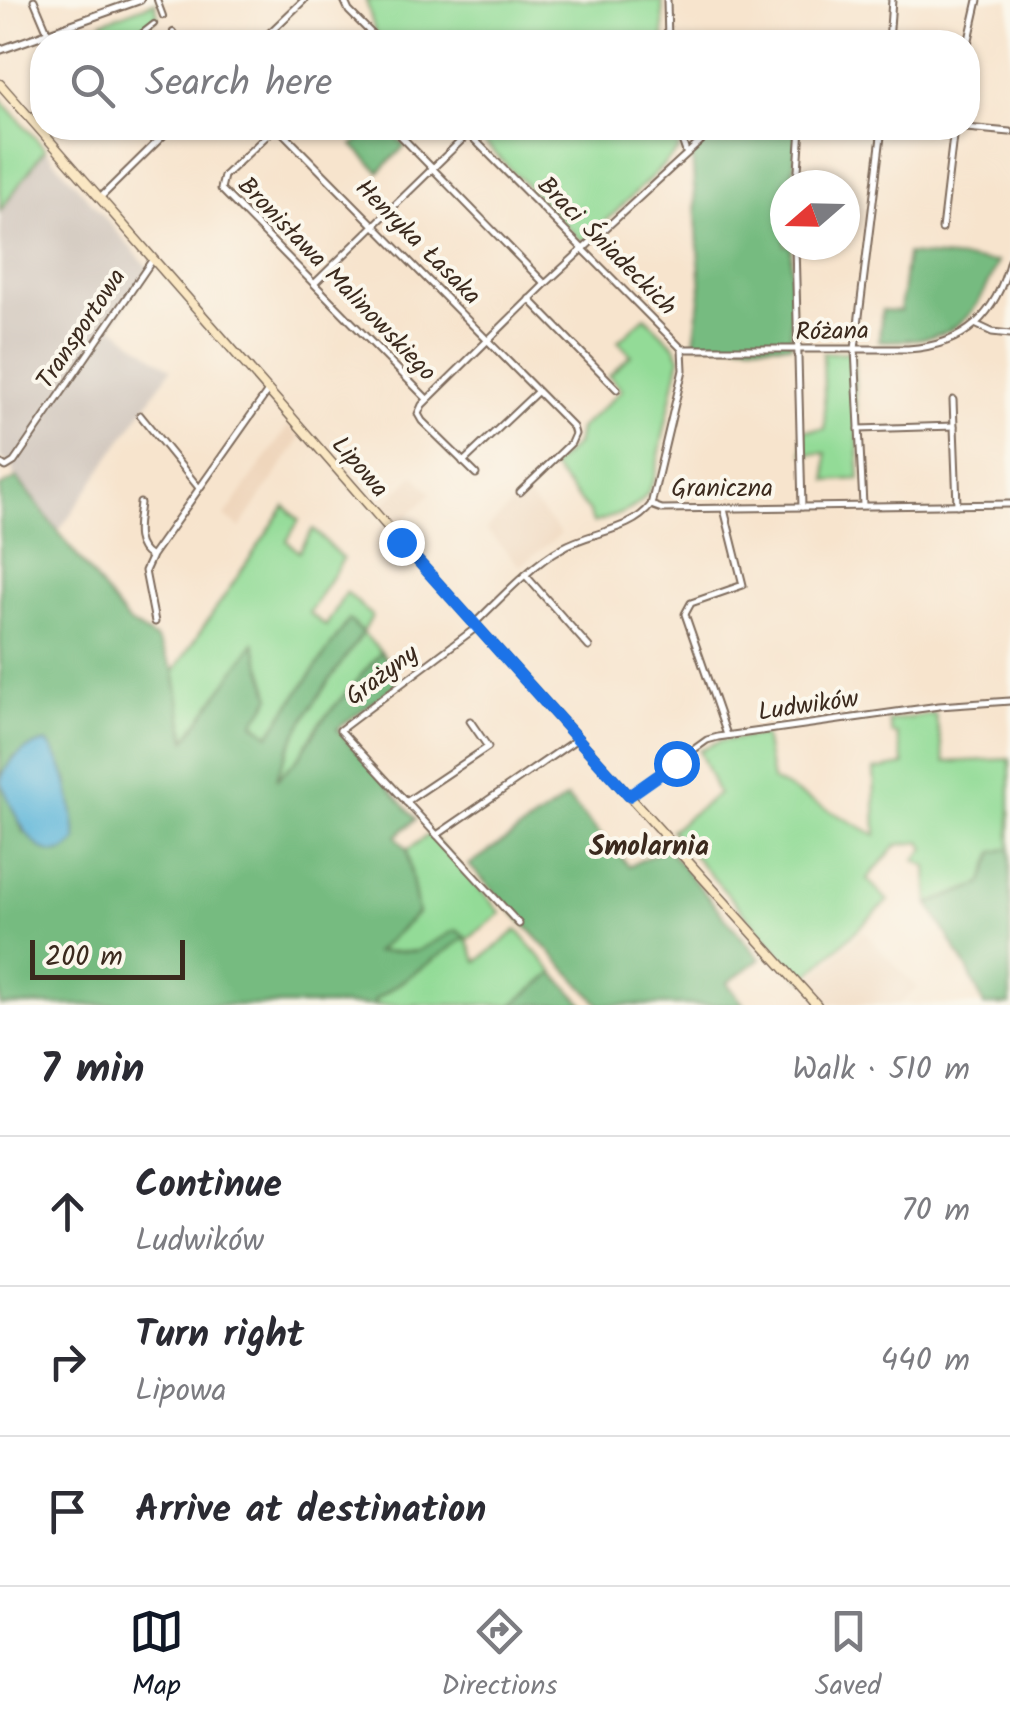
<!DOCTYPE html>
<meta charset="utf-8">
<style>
body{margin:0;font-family:Kalam,sans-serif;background:#f2f2f3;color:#2b2b33}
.compass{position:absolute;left:770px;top:170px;width:90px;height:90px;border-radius:50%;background:#fff;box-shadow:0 2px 8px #0004;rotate:250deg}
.scale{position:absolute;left:30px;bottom:25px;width:155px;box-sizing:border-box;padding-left:10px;border:5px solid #3b2a1e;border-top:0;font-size:28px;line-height:35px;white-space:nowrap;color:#3b2a1e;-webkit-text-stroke:8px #fbf7ec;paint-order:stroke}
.stop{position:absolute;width:30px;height:30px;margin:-22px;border:8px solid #1a73e8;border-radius:50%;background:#fff}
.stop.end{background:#1a73e8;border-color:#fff;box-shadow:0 2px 10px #0008}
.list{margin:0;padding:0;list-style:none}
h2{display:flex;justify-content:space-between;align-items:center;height:130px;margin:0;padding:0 40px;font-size:42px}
h2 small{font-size:32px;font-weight:400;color:#7c7c81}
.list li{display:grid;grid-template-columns:65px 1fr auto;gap:30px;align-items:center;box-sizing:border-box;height:150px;padding:0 40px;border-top:2px solid #e1e1e2}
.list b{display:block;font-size:38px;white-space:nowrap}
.list p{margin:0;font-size:32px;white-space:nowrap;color:#7c7c81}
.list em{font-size:32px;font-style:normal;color:#7c7c81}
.icon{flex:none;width:55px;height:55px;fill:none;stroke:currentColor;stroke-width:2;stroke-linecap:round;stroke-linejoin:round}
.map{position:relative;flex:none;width:1010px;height:1005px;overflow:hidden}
.search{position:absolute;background:#fff;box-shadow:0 2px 8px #0004;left:30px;right:30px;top:30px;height:110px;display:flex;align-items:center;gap:25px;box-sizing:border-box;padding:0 35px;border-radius:40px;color:#7c7c81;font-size:38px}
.sheet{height:580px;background:#fff}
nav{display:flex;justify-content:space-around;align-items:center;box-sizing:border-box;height:140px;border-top:2px solid #e1e1e2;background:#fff;font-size:28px;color:#7c7c81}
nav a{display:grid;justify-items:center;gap:5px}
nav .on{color:#111827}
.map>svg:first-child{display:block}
.built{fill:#efd6bc}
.industrial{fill:#cdc2b9}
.green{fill:#93db97;stroke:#67825a;stroke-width:2.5}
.forest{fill:#76bb80;stroke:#58724f;stroke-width:2.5}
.water{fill:#5cb5d9;stroke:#4c707c;stroke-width:2.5}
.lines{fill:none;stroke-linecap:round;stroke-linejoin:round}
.pedestrian-casing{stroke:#7d6b5b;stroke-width:8}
.minor-casing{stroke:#7d6b5b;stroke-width:9}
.tertiary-casing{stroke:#7d6b5b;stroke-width:10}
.secondary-casing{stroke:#7d6b5b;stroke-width:11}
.pedestrian{stroke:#fff;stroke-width:4}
.minor{stroke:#fff;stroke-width:5}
.tertiary{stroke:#fff;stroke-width:6}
.secondary{stroke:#fae7c3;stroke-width:8}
.route{stroke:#1a73e8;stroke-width:12}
.labels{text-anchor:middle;stroke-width:8;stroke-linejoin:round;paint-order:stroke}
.street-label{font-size:25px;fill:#3b2a1e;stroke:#fbf7ec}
.neighbourhood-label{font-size:28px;font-weight:bold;fill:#3b2a1e;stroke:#fbf7ec}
</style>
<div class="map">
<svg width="1010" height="1005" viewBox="0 0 1010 1005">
<rect width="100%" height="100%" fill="#fbf7ec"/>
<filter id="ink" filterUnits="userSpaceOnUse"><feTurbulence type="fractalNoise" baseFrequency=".01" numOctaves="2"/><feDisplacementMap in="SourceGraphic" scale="20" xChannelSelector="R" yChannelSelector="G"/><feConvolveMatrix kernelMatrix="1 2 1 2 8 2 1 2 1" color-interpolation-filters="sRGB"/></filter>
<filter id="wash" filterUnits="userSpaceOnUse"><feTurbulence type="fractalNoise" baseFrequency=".0048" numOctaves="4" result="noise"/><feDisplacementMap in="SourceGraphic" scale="40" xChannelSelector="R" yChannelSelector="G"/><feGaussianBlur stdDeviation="2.25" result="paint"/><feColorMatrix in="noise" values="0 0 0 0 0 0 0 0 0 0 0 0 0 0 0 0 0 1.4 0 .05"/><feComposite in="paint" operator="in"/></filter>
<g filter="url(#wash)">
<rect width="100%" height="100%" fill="#f7e4cd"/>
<g class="built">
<path d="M289,425L300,439L240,528L225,516Z"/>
<path d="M414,475L431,493L397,527L380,508Z"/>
<path d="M524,492L561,534L520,566L486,530Z"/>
<path d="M863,931L917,988L898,1005H830L809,981Z"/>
</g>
<path class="industrial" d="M45,149L150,270L112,326L171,369L59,531L12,472L14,468L0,457V211Z"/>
<g class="green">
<path d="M366,0H662L664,42H385L375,32Z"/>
<path d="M155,2L158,16L126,42H113L111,37L108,38L102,22Z"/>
<path d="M0,98L45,149L0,211Z"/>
<path d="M470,128H674L679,150L587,240L579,239Z"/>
<path d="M645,317L674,345L680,357L654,479C643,511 622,513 593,523L589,512L551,467L576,445L579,429L622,390L609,376L631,355L618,341Z"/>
<path d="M853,352L860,479L827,481L826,453L803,454V430L825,429L823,353Z"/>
<path d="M285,506L299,520L287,541L299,552L313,529L343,559L309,613L326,626L346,592L372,616L363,633L381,652L319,724L300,756L275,783L287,747L307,711L363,633L349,620L269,735L254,723V645L186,741L174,671Z"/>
<path d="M935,714L945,762L1010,759V848L994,853L982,884L929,904L927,867L915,860L925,849L921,842L897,845L867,879L888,901L803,980L671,830L718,794L699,750L720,741L764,735L772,780L876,835L874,770L904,765L897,734H892L889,721Z"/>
<path d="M430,834L501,913L467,940L477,962L517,930L554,973L512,1005H377L374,1001L465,938L456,930L417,951L375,953L418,913L407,850Z"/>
</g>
<g class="forest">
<path d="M372,128H387L405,146L379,172L353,145Z"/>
<path d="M724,128H797L793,185H785V245H791V345L694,342L701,291L692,154Z"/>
<path d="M907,254L998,262C971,329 950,341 879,341L882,310L900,311Z"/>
<path d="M17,478L127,621L157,640L174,671L186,740L254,643L271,697L254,723L269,735L349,620L363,633C329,681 295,724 276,780L300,756L319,725L381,652L401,681L337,729L416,819L396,836L407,850L418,913L376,952L417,951L456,930L466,937L374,1000L377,1005H0V780L24,833L71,809L67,779L14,756L0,778V487Z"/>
<path d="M567,798L629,866L667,848L760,959L727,983L744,1005H600L469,865Z"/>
<path d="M1010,848V1005H984L968,970L929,904L982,884L994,852Z"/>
<path d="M554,973L584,1005H512Z"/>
</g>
<path class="water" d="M47,742C71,770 71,807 77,841C38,881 12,806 0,780C10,758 23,747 47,742Z"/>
</g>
<g filter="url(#ink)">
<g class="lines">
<g class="pedestrian-casing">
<g id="pedestrian">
<path d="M157,0L163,16"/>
<path d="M173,32L179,42"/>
<path d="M131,42L154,24"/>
</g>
</g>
<g class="minor-casing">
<g id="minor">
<path d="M34,0L48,33"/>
<path d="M344,0L349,11L380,42"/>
<path d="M667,0L668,42"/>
<path d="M260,42L304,0"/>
<path d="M889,42L892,0"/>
<path d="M968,44L978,0"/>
<path d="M275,128L224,176L221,189L427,399"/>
<path d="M278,128L573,427L575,434L571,443L520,492"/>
<path d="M393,128L544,283"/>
<path d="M463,128L682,349"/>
<path d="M678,128L686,152"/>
<path d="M966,128L1010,132"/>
<path d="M797,185L801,128"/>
<path d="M100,198L171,128"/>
<path d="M942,229L954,128"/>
<path d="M795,245L802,507"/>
<path d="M315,283L469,133"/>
<path d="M529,299L617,389"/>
<path d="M977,325L992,332L1010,334"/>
<path d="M682,349H908C966,345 996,315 1010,260"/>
<path d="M953,400L957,505"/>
<path d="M140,415L199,488"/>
<path d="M859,429L954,426"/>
<path d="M463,462L537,392"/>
<path d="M0,463L6,467L14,462L153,259"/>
<path d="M476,474L422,421L418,414L422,405L545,284L715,128"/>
<path d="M140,503C138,523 131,545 151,557L268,391"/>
<path d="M651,505L662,509L1010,504"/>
<path d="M863,505L855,349L882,128"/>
<path d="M724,509L743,585L691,603L685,614L727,735"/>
<path d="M151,558L145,571L155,622"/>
<path d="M527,577L589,647"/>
<path d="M474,624C499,600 532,564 562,548C591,531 630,532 651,505L683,370L682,349"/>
<path d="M477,627L340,730L519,924"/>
<path d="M629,796L707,740L718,737L939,706L1010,701"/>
<path d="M406,802L488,747L470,721"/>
<path d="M437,835L577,739"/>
</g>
</g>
<g class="tertiary-casing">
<path id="tertiary" d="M0,50L140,0"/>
</g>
<g class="secondary-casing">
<path id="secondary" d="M0,84L401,542L817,1005"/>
</g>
<use href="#pedestrian" class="pedestrian"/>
<use href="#minor" class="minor"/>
<use href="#tertiary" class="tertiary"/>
<use href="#secondary" class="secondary"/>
</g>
</g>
<g class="lines" filter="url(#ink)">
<path class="route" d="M401,542L629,796L676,763"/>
</g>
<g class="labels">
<g class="street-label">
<text transform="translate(419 241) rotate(45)" y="9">Henryka Łasaka</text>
<text transform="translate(608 245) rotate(45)" y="9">Braci Śniadeckich</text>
<text transform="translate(338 278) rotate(46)" y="9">Bronisława Malinowskiego</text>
<text transform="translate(80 328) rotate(-56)" y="9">Transportowa</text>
<text transform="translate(832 330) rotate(-1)" y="9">Różana</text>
<text transform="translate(361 466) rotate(49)" y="9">Lipowa</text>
<text x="722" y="496">Graniczna</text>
<text transform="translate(381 674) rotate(-37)" y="9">Grażyny</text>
<text transform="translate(808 704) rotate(-8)" y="9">Ludwików</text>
</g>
<g class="neighbourhood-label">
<text x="649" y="855">Smolarnia</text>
</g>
</g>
</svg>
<svg class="compass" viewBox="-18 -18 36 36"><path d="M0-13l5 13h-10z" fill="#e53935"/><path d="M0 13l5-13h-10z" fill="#7c7c81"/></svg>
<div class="scale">200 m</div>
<div class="stop" style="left:676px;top:763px"></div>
<div class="stop end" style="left:401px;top:542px"></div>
<div class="search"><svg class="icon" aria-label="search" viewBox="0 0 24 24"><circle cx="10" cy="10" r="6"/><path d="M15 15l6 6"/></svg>Search here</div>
</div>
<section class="sheet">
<h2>7 min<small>Walk · 510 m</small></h2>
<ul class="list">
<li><svg class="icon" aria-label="ahead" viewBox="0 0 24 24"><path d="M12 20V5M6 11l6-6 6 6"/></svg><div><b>Continue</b><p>Ludwików</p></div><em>70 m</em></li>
<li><svg class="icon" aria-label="right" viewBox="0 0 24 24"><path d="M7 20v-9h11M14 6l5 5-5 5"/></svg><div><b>Turn right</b><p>Lipowa</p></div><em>440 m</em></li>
<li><svg class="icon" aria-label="arrive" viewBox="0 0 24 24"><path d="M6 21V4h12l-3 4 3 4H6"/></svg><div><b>Arrive at destination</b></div></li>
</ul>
</section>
<nav>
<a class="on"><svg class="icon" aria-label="map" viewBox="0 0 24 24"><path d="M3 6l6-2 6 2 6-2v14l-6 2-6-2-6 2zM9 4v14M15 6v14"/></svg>Map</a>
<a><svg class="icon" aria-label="directions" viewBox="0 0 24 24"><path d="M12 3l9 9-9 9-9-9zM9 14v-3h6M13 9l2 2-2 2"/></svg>Directions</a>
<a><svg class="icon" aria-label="saved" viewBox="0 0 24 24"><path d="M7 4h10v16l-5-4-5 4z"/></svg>Saved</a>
</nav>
